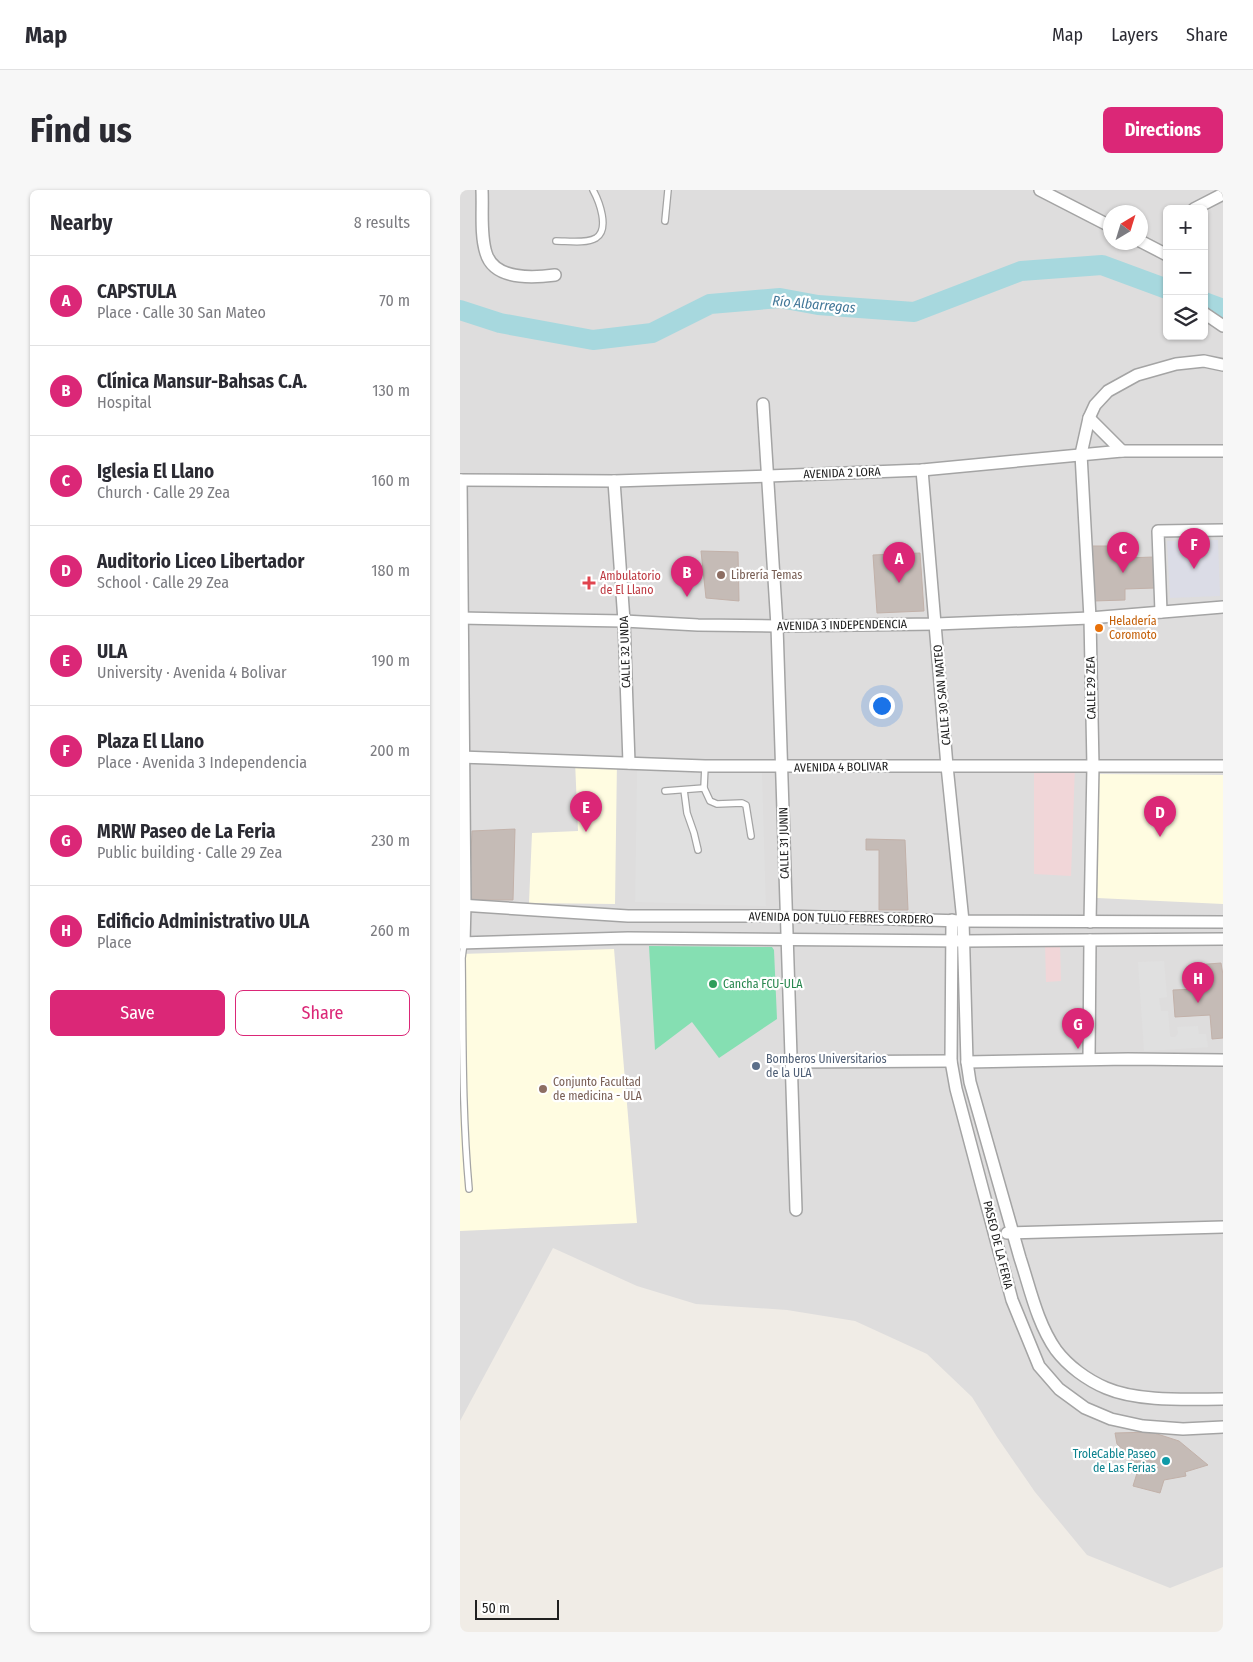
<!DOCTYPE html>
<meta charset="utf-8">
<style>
body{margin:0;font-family:"Fira Sans Condensed",sans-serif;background:#f7f7f7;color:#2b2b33}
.controls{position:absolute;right:15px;top:15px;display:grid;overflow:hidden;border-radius:8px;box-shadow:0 1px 4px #0004}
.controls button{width:45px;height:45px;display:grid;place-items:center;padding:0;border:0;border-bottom:1px solid #e1e1e2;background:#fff;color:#2b2b33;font:25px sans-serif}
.compass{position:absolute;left:643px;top:15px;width:45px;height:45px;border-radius:50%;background:#fff;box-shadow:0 1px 4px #0004;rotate:38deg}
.scale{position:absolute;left:15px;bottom:12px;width:84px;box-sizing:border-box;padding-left:5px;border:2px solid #202020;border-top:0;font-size:14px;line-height:18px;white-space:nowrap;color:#202020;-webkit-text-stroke:4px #fff;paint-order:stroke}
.you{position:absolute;left:421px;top:515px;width:18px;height:18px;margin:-12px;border:4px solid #fff;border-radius:50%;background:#1a73e8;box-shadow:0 0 0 8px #1a73e833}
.badge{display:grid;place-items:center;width:32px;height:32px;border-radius:50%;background:#db2777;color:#fff;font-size:16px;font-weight:700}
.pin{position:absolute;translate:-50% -41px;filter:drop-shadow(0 1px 2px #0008)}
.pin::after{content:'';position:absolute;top:26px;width:18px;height:15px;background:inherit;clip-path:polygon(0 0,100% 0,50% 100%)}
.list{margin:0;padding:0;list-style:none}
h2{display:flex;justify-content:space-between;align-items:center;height:65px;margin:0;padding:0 20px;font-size:21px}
h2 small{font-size:16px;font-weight:400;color:#7c7c81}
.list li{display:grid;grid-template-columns:32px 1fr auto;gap:15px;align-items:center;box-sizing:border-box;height:90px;padding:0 20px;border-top:1px solid #e1e1e2}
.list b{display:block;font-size:19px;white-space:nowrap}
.list p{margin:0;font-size:16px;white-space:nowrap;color:#7c7c81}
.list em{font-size:16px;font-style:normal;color:#7c7c81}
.actions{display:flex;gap:10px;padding:15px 20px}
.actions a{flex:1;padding:11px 0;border:1px solid #db2777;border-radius:8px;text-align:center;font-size:18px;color:#db2777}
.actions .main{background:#db2777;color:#fff}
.icon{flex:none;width:28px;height:28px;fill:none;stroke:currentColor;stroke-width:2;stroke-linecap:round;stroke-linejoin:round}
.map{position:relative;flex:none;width:763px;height:1442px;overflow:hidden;border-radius:8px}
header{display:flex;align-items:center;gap:30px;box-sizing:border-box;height:70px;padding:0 25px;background:#fff;border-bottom:1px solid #e1e1e2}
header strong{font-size:24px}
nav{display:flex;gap:28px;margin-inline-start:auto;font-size:18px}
.intro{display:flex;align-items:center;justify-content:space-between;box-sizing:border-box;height:120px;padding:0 30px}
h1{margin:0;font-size:35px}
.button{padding:12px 22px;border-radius:8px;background:#db2777;color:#fff;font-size:18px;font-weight:700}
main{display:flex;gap:30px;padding:0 30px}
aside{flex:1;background:#fff;border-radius:8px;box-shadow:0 1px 4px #0004}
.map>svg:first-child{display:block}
.residential{fill:#dedddd;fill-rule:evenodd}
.commercial{fill:#f1d6d8}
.education{fill:#fffce1}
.pitch{fill:#85dfb2}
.parking{fill:#e0e0e0}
.plaza{fill:#dbdce6}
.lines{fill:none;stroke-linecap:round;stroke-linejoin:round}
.river{stroke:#a7d8de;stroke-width:20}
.building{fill:#c5bbb6;stroke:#c2b1a9}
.service-casing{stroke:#a4a4a4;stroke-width:8}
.minor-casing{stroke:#a4a4a4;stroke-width:14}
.service{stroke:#fff;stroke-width:5.5}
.minor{stroke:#fff;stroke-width:11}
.education-dot{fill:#8d6e63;stroke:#fff;stroke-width:2}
.health-dot{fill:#e0444e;stroke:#fff;stroke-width:2}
.food-dot{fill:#e8710a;stroke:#fff;stroke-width:2}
.leisure-dot{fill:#2e9e5b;stroke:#fff;stroke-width:2}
.service-dot{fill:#5c6f8a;stroke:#fff;stroke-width:2}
.culture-dot{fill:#0f9aa8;stroke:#fff;stroke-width:2}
.labels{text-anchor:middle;stroke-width:4.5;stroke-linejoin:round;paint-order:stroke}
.street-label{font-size:12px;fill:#202020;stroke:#fff}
.education-label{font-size:12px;fill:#785e54;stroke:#fff;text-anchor:start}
.health-label{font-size:12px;fill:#be3a42;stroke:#fff;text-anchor:start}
.food-label{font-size:12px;fill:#c56008;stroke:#fff;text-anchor:start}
.leisure-label{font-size:12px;fill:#27864d;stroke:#fff;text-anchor:start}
.service-label{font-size:12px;fill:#4e5e75;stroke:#fff;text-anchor:start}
.culture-label{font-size:12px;fill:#0d838f;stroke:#fff;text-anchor:end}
.water-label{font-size:14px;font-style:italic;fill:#427798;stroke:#fff}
</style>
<header>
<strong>Map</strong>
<nav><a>Map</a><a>Layers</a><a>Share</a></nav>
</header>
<div class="intro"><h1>Find us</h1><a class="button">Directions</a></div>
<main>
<aside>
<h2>Nearby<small>8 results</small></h2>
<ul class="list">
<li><span class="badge">A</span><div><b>CAPSTULA</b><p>Place · Calle 30 San Mateo</p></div><em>70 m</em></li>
<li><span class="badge">B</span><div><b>Clínica Mansur-Bahsas C.A.</b><p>Hospital</p></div><em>130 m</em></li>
<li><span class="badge">C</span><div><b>Iglesia El Llano</b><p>Church · Calle 29 Zea</p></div><em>160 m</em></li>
<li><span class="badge">D</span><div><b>Auditorio Liceo Libertador</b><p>School · Calle 29 Zea</p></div><em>180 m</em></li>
<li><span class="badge">E</span><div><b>ULA</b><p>University · Avenida 4 Bolivar</p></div><em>190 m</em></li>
<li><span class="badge">F</span><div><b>Plaza El Llano</b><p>Place · Avenida 3 Independencia</p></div><em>200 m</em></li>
<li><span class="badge">G</span><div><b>MRW Paseo de La Feria</b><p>Public building · Calle 29 Zea</p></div><em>230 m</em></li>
<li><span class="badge">H</span><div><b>Edificio Administrativo ULA</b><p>Place</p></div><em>260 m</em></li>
</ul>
<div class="actions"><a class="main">Save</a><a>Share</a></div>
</aside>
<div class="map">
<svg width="763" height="1442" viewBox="0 0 763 1442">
<rect width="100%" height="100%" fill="#f0ece6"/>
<path class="residential" d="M0,0H763V1377L710,1398L627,1365L575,1302L537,1247L512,1207L467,1164L395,1131L327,1120L236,1114L177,1096L93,1058L0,1231ZM707,19H744V146H707ZM650,22H680V52H650Z"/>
<g class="commercial">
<path d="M615,576L611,686L574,684V577Z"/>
<path d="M585,753H600L601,791L586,792Z"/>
</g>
<g class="education">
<path d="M115,571H157L155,714L69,713L72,643L118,641Z"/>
<path d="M637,584L763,585V714L637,708Z"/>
<path d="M154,759L177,1033L0,1041V764Z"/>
</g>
<path class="pitch" d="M189,756L312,757L314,760L317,829L259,868L232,832L195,860Z"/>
<g class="parking">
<path d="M177,576L302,579L306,716L175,712Z"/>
<path d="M704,771L707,807L699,808L701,821H708L710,845L711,847H715L718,843L717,837L738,836L739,844H746L748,857L684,861L678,772Z"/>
</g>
<path class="plaza" d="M758,350L760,406L710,408L707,351Z"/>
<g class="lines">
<g class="river">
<path d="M744,112L763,119"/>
<path d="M0,120L40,133L133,150L192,143L250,114L320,108L358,115L454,122L561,81L642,75L707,99"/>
</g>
</g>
<g class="building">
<path d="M632,356H664V368L694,367L695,398L665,399V410L633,411Z"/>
<path d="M241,361L278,362L279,411L246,408Z"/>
<path d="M460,363L464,421L417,423L413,365Z"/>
<path d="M55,639L53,710H9L12,641Z"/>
<path d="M406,649L445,650L448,720H419V660H406Z"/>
<path d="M761,773L763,785V848L752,849L750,825L715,827L713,800L737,799L735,775Z"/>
<path d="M691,1242L719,1251L748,1275L725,1282L726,1286L704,1290L700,1303L673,1296L678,1280L664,1266L667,1263L657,1254L655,1243Z"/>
</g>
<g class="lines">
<g class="service-casing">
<g id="service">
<path d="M205,31L208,0"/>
<path d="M96,51C107,51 126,54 136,48C150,39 139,11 133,0"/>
<path d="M245,576L244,598L250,611L257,614L282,613L286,615L291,646"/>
<path d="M224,600L227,623L234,643L238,660"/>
<path d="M205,601L244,598"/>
<path d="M4,753L2,768C3,845 2,922 9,999"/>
</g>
</g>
<g class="minor-casing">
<g id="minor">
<path d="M22,0C23,20 20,44 26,63C34,90 73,88 95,85"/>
<path d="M580,0L650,36"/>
<path d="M734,19L763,4"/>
<path d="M680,51L707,65"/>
<path d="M744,123L763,136"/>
<path d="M303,214L317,436L336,1020"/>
<path d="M629,228L662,261"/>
<path d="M462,280L487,576L503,731L507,872L510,892C527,951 543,1009 560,1068C570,1098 577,1133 596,1160C608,1176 627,1190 646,1198C678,1212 729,1209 763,1209"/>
<path d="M0,290L154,291L308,286L462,280L662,261H763"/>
<path d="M1,290L5,714L4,753"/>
<path d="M154,291L164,431L169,573"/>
<path d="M701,422L698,341L763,340"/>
<path d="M0,428L164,431L238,435L317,436L476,434L630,428L763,417"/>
<path d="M0,567L245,576H763"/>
<path d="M0,715L168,726H326L503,731L763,732"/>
<path d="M492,730L491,871L496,899L552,1110L579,1176L599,1199L625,1218L651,1229L683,1236L723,1239L763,1237"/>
<path d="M630,732L633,576L630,428L621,264L629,228L635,215L648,201L677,185L716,174L744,171L763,175"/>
<path d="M0,753L168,748L505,751L763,749"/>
<path d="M629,869L630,750"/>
<path d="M332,872L491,871"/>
<path d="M507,872L668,869L763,870"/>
<path d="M547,1043L763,1037"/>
</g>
</g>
<use href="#service" class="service"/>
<use href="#minor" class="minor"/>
</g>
<g class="education-dot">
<circle cx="261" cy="385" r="5"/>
<circle cx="83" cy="899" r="5"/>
</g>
<path class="health-dot" d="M126.5 385.5h5v5h5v5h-5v5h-5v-5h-5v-5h5z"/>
<circle class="food-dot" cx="639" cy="438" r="5"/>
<circle class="leisure-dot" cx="253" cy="794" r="5"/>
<circle class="service-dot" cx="296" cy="876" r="5"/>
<circle class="culture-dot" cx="706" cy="1271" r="5"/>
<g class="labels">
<g class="street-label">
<text transform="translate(382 283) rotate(-2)" y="4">AVENIDA 2 LORA</text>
<text transform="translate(382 435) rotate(-1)" y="4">AVENIDA 3 INDEPENDENCIA</text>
<text transform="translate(165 462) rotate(-92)" y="4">CALLE 32 UNDA</text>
<text transform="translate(631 498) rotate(-91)" y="4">CALLE 29 ZEA</text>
<text transform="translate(482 505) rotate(-95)" y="4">CALLE 30 SAN MATEO</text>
<text transform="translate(381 577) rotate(-1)" y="4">AVENIDA 4 BOLIVAR</text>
<text transform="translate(324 653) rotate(-91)" y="4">CALLE 31 JUNIN</text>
<text transform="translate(381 728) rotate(1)" y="4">AVENIDA DON TULIO FEBRES CORDERO</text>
<text transform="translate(538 1055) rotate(76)" y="4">PASEO DE LA FERIA</text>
</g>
<g class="education-label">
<text x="271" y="389">Librería Temas</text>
<text x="93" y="896">Conjunto Facultad<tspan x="93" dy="14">de medicina - ULA</tspan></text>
</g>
<g class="health-label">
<text x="140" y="390">Ambulatorio<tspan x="140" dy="14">de El Llano</tspan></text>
</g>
<g class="food-label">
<text x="649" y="435">Heladería<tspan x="649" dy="14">Coromoto</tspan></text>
</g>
<g class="leisure-label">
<text x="263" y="798">Cancha FCU-ULA</text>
</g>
<g class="service-label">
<text x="306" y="873">Bomberos Universitarios<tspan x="306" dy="14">de la ULA</tspan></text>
</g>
<g class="culture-label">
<text x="696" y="1268">TroleCable Paseo<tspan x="696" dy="14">de Las Ferias</tspan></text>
</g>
<g class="water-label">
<text transform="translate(354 114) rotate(5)" y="5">Río Albarregas</text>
</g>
</g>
</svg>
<div class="controls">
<button>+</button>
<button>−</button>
<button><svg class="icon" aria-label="layers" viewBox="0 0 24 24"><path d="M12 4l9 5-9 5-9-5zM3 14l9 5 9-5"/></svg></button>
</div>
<svg class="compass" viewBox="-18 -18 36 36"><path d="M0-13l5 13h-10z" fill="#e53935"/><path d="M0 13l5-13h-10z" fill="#7c7c81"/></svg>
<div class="scale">50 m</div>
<div class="you"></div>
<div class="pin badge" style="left:439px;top:393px">A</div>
<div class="pin badge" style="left:227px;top:407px">B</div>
<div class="pin badge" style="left:663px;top:383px">C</div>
<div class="pin badge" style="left:700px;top:647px">D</div>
<div class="pin badge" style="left:126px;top:642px">E</div>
<div class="pin badge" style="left:734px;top:379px">F</div>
<div class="pin badge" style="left:618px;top:859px">G</div>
<div class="pin badge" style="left:738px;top:813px">H</div>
</div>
</main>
